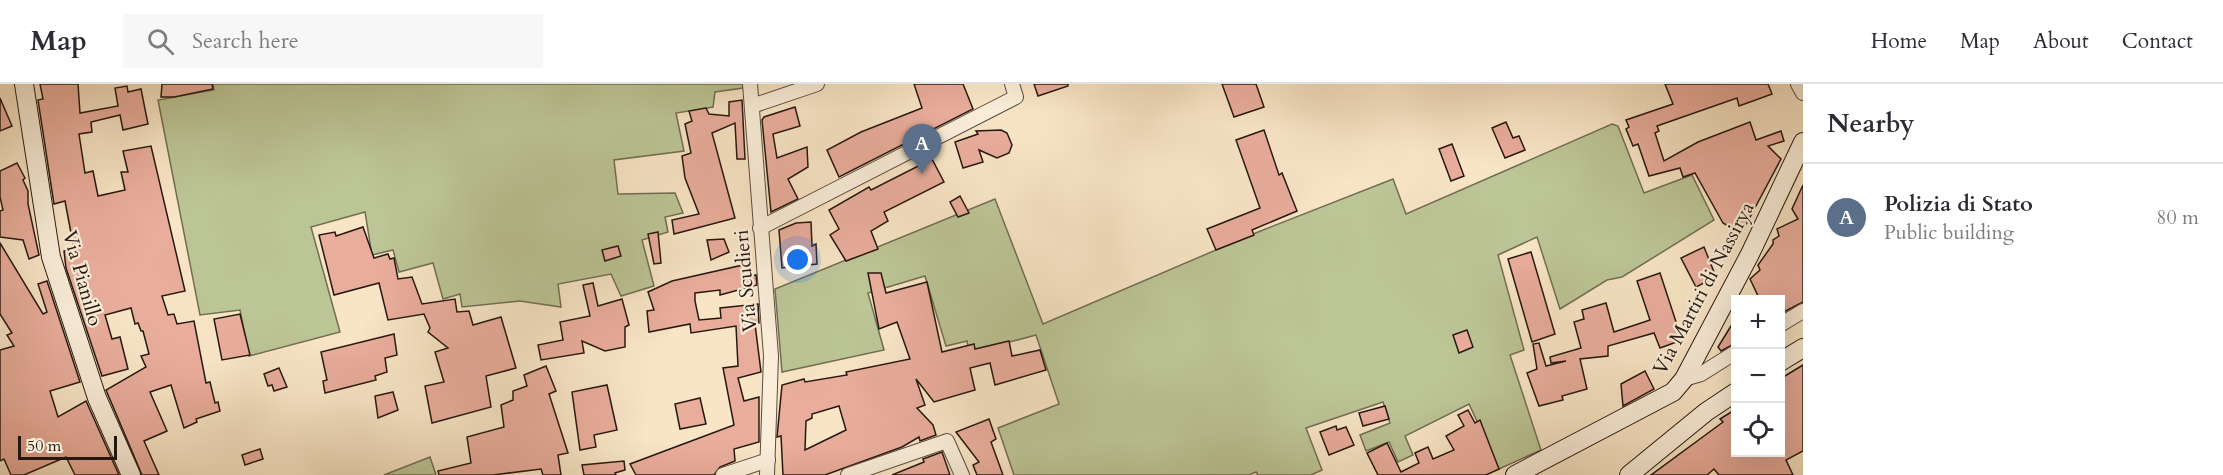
<!DOCTYPE html>
<meta charset="utf-8">
<style>
body{margin:0;font-family:Cardo,serif;background:#f7f7f7;color:#2b2b33}
.controls{position:absolute;right:18px;bottom:18px;display:grid;overflow:hidden;border-radius:0px;box-shadow:0 6px 24px #0002}
.controls button{width:54px;height:54px;display:grid;place-items:center;padding:0;border:0;border-bottom:2px solid #e1e1e2;background:#fff;color:#2b2b33;font:30px sans-serif}
.scale{position:absolute;left:18px;bottom:15px;width:99px;box-sizing:border-box;padding-left:6px;border:3px solid #27180f;border-top:0;font-size:16px;line-height:21px;white-space:nowrap;color:#27180f;-webkit-text-stroke:4px #faeeda;paint-order:stroke}
.you{position:absolute;left:798px;top:176px;width:21px;height:21px;margin:-15px;border:4px solid #fff;border-radius:50%;background:#1a73e8;box-shadow:0 0 0 9px #1a73e833}
.badge{display:grid;place-items:center;width:39px;height:39px;border-radius:50%;background:#8f2418;color:#fff;font-size:20px;font-weight:700}
.pin{position:absolute;translate:-50% -50px;filter:drop-shadow(0 2px 3px #0008)}
.pin::after{content:'';position:absolute;top:32px;width:21px;height:18px;background:inherit;clip-path:polygon(0 0,100% 0,50% 100%)}
.list{margin:0;padding:0;list-style:none}
h2{display:flex;justify-content:space-between;align-items:center;height:78px;margin:0;padding:0 24px;font-size:26px}
h2 small{font-size:20px;font-weight:400;color:#7c7c81}
.list li{display:grid;grid-template-columns:39px 1fr auto;gap:18px;align-items:center;box-sizing:border-box;height:108px;padding:0 24px;border-top:2px solid #e1e1e2}
.list b{display:block;font-size:22px;white-space:nowrap}
.list p{margin:0;font-size:20px;white-space:nowrap;color:#7c7c81}
.list em{font-size:20px;font-style:normal;color:#7c7c81}
.icon{flex:none;width:33px;height:33px;fill:none;stroke:currentColor;stroke-width:2;stroke-linecap:round;stroke-linejoin:round}
.map{position:relative;flex:none;width:1803px;height:391px;overflow:hidden}
header{display:flex;align-items:center;gap:36px;box-sizing:border-box;height:84px;padding:0 30px;background:#fff;border-bottom:2px solid #e1e1e2}
header strong{font-size:28px}
nav{display:flex;gap:33px;margin-inline-start:auto;font-size:21px}
.search{width:420px;height:54px;background:#f7f7f7;display:flex;align-items:center;gap:15px;box-sizing:border-box;padding:0 21px;border-radius:0px;color:#7c7c81;font-size:22px}
main{display:flex}
aside{flex:1;background:#fff}
.map>svg:first-child{display:block}
.green{fill:#bcc596;stroke:#726e52;stroke-width:1.5}
.building{fill:#e9ad9c;stroke:#27180f;stroke-width:1.5;fill-rule:evenodd}
.lines{fill:none;stroke-linecap:round;stroke-linejoin:round}
.street-casing{stroke:#5b4b3d;stroke-width:16}
.secondary-casing{stroke:#27180f;stroke-width:20}
.street{stroke:#faeeda;stroke-width:14}
.secondary{stroke:#faeeda;stroke-width:18}
.labels{text-anchor:middle;stroke-width:4.5;stroke-linejoin:round;paint-order:stroke}
.street-label{font-size:20px;fill:#27180f;stroke:#faeeda}
</style>
<header>
<strong>Map</strong>
<div class="search"><svg class="icon" aria-label="search" viewBox="0 0 24 24"><circle cx="10" cy="10" r="6"/><path d="M15 15l6 6"/></svg>Search here</div>
<nav><a>Home</a><a>Map</a><a>About</a><a>Contact</a></nav>
</header>
<main>
<div class="map">
<svg width="1803" height="391" viewBox="0 0 1803 391">
<rect width="100%" height="100%" fill="#f8e5c6"/>
<filter id="stains"><feTurbulence type="fractalNoise" baseFrequency=".00333" numOctaves="4"/><feColorMatrix values="0 0 0 0 .2 0 0 0 0 .09 0 0 0 0 .02 0 0 0 .5 -.17"/></filter>
<radialGradient id="worn" r=".72"><stop offset=".6" stop-color="#630" stop-opacity="0"/><stop offset="1" stop-color="#630" stop-opacity=".3"/></radialGradient>
<g class="green">
<path d="M213,0H743V4L715,8L713,23L676,29L684,67L614,76L618,110L675,109L683,129L665,133L668,148L642,156L654,202L621,212L611,190L558,200L561,223L520,217L462,223L460,210L443,215L433,179L399,188L393,166L372,171L365,128L311,143L340,248L249,272L240,226L200,231L158,16L214,6Z"/>
<path d="M1612,40L1618,42L1644,109L1692,91L1714,136L1622,193L1607,196L1560,225L1537,153L1498,171L1524,266L1510,271L1541,366L1499,385L1469,320L1405,352L1413,371L1398,378L1389,358L1366,367L1360,351L1390,339L1383,318L1306,344L1322,386L1311,391H1258L1256,388L1249,391H1014L998,344L1059,320L1036,251L969,269L967,257L946,262L925,192L868,209L884,266L782,288L775,205L995,115L1043,240L1258,148L1393,95L1406,130Z"/>
<path d="M430,373L436,391H384Z"/>
</g>
<g class="building">
<path d="M40,0H78L80,29L118,22L115,4L127,2L128,8L141,5L148,40L123,46L120,31L91,38L92,48L79,50L85,89L93,87L98,112L125,106L121,88H128L123,67L151,62L185,207L162,212L168,231L174,230L177,240L194,237L206,299L210,298L215,319L218,318L220,327L196,335L197,338L184,344L171,301L150,308L167,347L144,357L159,391H142L106,306L146,283L141,272L149,270L143,247H141L138,239L135,240L131,224L105,231L112,255L120,253L128,285L102,292L66,184L64,167L74,165L65,117L54,120L38,16L43,15Z"/>
<path d="M162,0H212L213,5L174,13H161Z"/>
<path d="M914,0H963L973,25L839,93L827,66L861,48L922,24Z"/>
<path d="M1034,0H1068V2L1038,12Z"/>
<path d="M1222,0H1256L1264,23L1234,33Z"/>
<path d="M1665,0H1768L1772,10L1739,22L1737,14L1657,42L1659,47L1655,49L1664,77L1698,58L1750,38L1756,56L1781,47L1784,57L1768,62L1781,75L1741,150L1723,139L1695,89L1683,93L1680,84L1649,92L1638,60L1633,62L1626,45L1629,43L1626,36L1673,20Z"/>
<path d="M0,14L12,42L0,47Z"/>
<path d="M742,16L745,75H737L735,39L712,49L735,134L674,150L672,136L699,130L685,94L682,72L691,69L685,40L692,37L689,27L706,24L709,30L729,32V18Z"/>
<path d="M795,23L800,42L773,50L777,74L807,63L808,83L788,95L798,115L771,128L762,36L764,33Z"/>
<path d="M1506,38L1513,54L1519,52L1525,66L1505,74L1492,44Z"/>
<path d="M1001,46L1007,49L1012,61L1009,69L997,74L979,66L983,78L963,84L955,58L978,50L976,47Z"/>
<path d="M1264,46L1279,91L1282,89L1297,127L1252,146L1254,151L1216,166L1207,145L1260,124L1236,56Z"/>
<path d="M1452,60L1464,92L1451,97L1439,65Z"/>
<path d="M932,75L944,98L884,128L888,137L871,147L878,165L846,177L830,151L839,145L829,126L869,103L871,106Z"/>
<path d="M17,79L25,94L23,96L28,107V120L39,171L29,175L23,156L0,153V127L3,126L0,113V87Z"/>
<path d="M1803,101V218L1780,230V216H1760L1750,195L1760,186L1758,181L1773,160V156L1779,152L1777,145L1798,135L1792,125Z"/>
<path d="M960,112L969,129L958,133L950,118Z"/>
<path d="M811,138L812,162L816,160L817,180L782,184L779,146L796,139Z"/>
<path d="M363,143L374,174L388,170L390,175L394,174L398,195L412,193L422,220L455,215L457,228L469,227L473,241L501,233L516,284L486,292L491,323L432,339L425,302L444,298L435,268L448,264L428,248L430,244L424,230L388,236L379,199L334,211L319,151L335,148L336,152Z"/>
<path d="M658,148L661,179L654,180L648,150Z"/>
<path d="M724,155L729,168L711,176L707,156Z"/>
<path d="M0,159L43,230L47,228L38,200L47,197L80,298L50,307L58,333L86,317L119,391H75L66,373L24,391H11L4,375L0,377V266L14,262L7,251L12,249L0,230Z"/>
<path d="M618,162L621,172L605,177L602,166Z"/>
<path d="M1704,163L1716,193L1696,203L1681,174Z"/>
<path d="M1531,168L1555,250L1532,258L1508,175Z"/>
<path d="M743,181L746,193L756,191L757,201L720,211V206L695,209V217L699,236L721,234L720,224L758,220L759,239L755,240L761,288L738,294L744,317L759,313V358L734,365L735,377L720,383L714,391H636L630,380L734,341L723,284L738,282L736,242L691,249L690,240L649,248L647,227L654,226L648,208L672,197Z"/>
<path d="M868,189H881L886,209L927,198L942,268L974,260L975,265L1009,257L1012,272L1040,266L1046,286L995,301L990,279L970,284L975,306L934,318L916,295L925,321L917,324L933,341L936,351L920,357L919,353L902,363L825,391H783L781,352L777,353L782,301L804,295L805,298L847,291L846,288L910,275L897,238L879,245ZM839,322L846,346L805,366L806,337L812,334V330Z"/>
<path d="M1660,189L1682,256L1660,264L1654,249L1608,262V272L1580,275L1587,305L1562,312L1563,316L1539,322L1527,289L1537,285L1533,260L1539,259L1546,282L1566,277L1551,279L1550,273L1581,264L1574,238L1584,235L1582,226L1606,219L1614,248L1650,236L1637,197Z"/>
<path d="M593,199L598,222L622,215L629,241L625,243V263L605,267L582,257L584,269L541,276L538,261L563,256L560,238L590,232L583,201Z"/>
<path d="M240,230L250,271L222,276L214,235Z"/>
<path d="M1736,234V259L1721,267L1718,263Z"/>
<path d="M1467,246L1473,263L1459,269L1453,251Z"/>
<path d="M394,250L397,271L385,274L387,288L375,292L376,296L325,309L323,297L327,296L321,268Z"/>
<path d="M1803,281V367L1786,376L1793,391H1719L1714,385L1707,391H1651L1723,338L1720,335L1736,325V369H1780V295Z"/>
<path d="M546,282L556,307L549,310L568,369L558,371L561,391H543L541,385L493,391H439L438,387L471,379L467,353L504,343L501,321L513,316V307L527,302L524,291Z"/>
<path d="M279,284L287,303L274,307L272,301L268,302L264,290Z"/>
<path d="M1645,287L1654,305L1623,322L1621,300Z"/>
<path d="M607,301L617,346L594,351L596,363L580,366L572,308Z"/>
<path d="M393,308L398,326L378,334L375,312Z"/>
<path d="M700,314L706,340L680,345L675,320Z"/>
<path d="M1385,322L1389,335L1363,342L1359,329Z"/>
<path d="M1468,326L1475,339L1480,336L1499,385L1486,391H1378L1367,369L1387,359L1401,388L1419,379L1415,369L1428,363L1433,375L1454,366L1446,352L1464,342L1458,331Z"/>
<path d="M989,335L996,355L991,358L1003,391H977L973,381L979,378L956,348Z"/>
<path d="M1336,342L1337,346L1346,343L1354,361L1329,371L1320,348Z"/>
<path d="M260,365L263,375L245,381L242,371Z"/>
<path d="M942,368L950,391H892L924,378L923,375Z"/>
<path d="M624,377L625,386L615,389L616,391H584L582,381Z"/>
</g>
<g class="lines">
<g class="street-casing">
<g id="street">
<path d="M750,0L771,272L767,391"/>
<path d="M1798,0L1803,9"/>
<path d="M752,22L817,0"/>
<path d="M760,144L1016,13L1012,0"/>
<path d="M1780,241L1803,227"/>
<path d="M1684,295L1701,290L1736,268"/>
<path d="M723,391L768,376"/>
<path d="M848,391L947,357L962,391"/>
</g>
</g>
<g class="secondary-casing">
<g id="secondary">
<path d="M24,0L51,173L97,314L131,391"/>
<path d="M1780,278L1803,264"/>
<path d="M1515,391L1673,308L1684,295L1750,170L1803,58"/>
<path d="M1629,391L1706,328L1736,308"/>
</g>
</g>
<use href="#street" class="street"/>
<use href="#secondary" class="secondary"/>
</g>
<g class="labels">
<g class="street-label">
<text transform="translate(83 194) rotate(74)" y="7">Via Pianillo</text>
<text transform="translate(745 197) rotate(-95)" y="7">Via Scudieri</text>
<text transform="translate(1703 204) rotate(-62)" y="7">Via Martiri di Nassirya</text>
</g>
</g>
<rect width="100%" height="100%" filter="url(#stains)"/>
<rect width="100%" height="100%" fill="url(#worn)"/>
</svg>
<div class="controls">
<button>+</button>
<button>−</button>
<button><svg class="icon" aria-label="locate" viewBox="0 0 24 24"><circle cx="12" cy="12" r="6"/><path d="M12 2v4M12 18v4M2 12h4M18 12h4"/></svg></button>
</div>
<div class="scale">50 m</div>
<div class="you"></div>
<div class="pin badge" style="left:922px;top:90px;background:#5c6f8a">A</div>
</div>
<aside>
<h2>Nearby<small></small></h2>
<ul class="list">
<li><span class="badge" style="background:#5c6f8a">A</span><div><b>Polizia di Stato</b><p>Public building</p></div><em>80 m</em></li>
</ul>
</aside>
</main>
